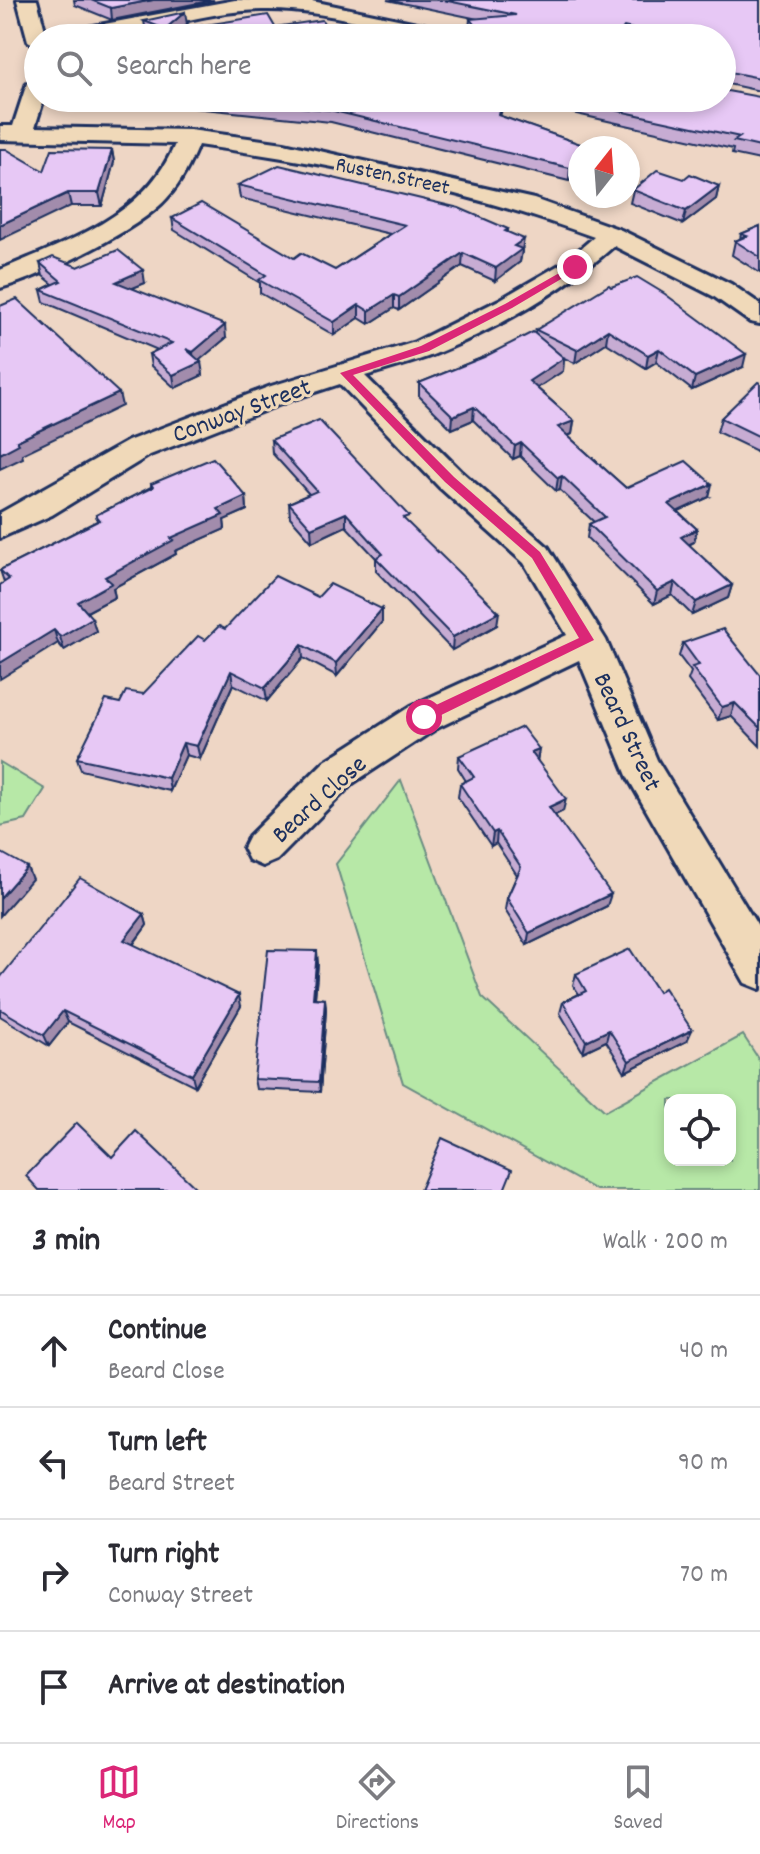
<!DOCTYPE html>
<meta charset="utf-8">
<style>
body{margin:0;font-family:Dekko,sans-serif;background:#f7f7f7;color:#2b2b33}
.controls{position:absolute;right:24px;bottom:24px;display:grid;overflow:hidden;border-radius:16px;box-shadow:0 4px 12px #0003}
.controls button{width:72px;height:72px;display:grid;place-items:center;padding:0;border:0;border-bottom:2px solid #e1e1e2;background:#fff;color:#2b2b33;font:40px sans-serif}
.compass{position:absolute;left:568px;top:136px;width:72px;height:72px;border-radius:50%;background:#fff;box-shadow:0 4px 12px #0003;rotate:17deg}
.stop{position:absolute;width:24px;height:24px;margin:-18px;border:6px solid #db2777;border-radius:50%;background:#fff}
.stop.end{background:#db2777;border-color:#fff;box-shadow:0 2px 8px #0008}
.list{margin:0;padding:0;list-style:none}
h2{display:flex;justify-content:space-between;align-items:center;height:104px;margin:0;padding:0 32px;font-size:34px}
h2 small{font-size:26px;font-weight:400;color:#7c7c81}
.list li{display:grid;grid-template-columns:52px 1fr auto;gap:24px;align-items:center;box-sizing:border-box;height:112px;padding:0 32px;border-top:2px solid #e1e1e2}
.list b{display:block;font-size:30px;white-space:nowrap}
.list p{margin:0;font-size:26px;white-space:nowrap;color:#7c7c81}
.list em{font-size:26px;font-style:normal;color:#7c7c81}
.icon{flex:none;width:44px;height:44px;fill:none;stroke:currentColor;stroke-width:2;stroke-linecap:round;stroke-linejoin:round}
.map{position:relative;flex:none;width:760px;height:1190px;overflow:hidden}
.search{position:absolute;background:#fff;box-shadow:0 4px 12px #0003;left:24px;right:24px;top:24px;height:88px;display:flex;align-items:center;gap:20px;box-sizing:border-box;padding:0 28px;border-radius:44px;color:#7c7c81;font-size:30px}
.sheet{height:552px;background:#fff}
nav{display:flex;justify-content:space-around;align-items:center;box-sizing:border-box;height:112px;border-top:2px solid #e1e1e2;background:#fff;font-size:22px;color:#7c7c81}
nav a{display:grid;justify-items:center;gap:4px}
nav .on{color:#db2777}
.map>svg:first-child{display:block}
.green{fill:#b7e8a7;stroke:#698c82;stroke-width:2;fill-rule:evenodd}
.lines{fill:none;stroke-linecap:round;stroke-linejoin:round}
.minor-casing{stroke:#1b2f5e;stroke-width:6}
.minor{fill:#f0d9b9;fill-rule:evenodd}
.wall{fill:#c7acd3;stroke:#1b2f5e;stroke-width:2}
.shaded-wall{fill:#a28cac;stroke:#1b2f5e;stroke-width:2}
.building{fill:#e7c8f5;stroke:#1b2f5e;stroke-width:2}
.route{fill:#db2777}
.labels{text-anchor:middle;stroke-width:6;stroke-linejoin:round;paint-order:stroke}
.far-street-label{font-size:22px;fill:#1b2f5e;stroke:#f0d9b9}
.street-label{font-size:26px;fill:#1b2f5e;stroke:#f0d9b9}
</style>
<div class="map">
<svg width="760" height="1190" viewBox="0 0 760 1190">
<rect width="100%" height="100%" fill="#eed6c5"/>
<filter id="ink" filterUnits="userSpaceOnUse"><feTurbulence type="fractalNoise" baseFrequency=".0125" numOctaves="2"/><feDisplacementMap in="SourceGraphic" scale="16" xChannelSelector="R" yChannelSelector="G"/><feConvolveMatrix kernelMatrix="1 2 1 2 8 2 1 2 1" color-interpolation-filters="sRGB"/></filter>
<g filter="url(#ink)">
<g class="green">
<path d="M0,762L45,789L26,820L0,826Z"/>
<path d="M401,780L482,997L605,1111L743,1035L760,1061V1190H596L403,1083L336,864ZM730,1100V1160H670V1100Z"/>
</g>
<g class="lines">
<g class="minor-casing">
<g id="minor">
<path d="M17,0H37L47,38H38V47L28,41Z"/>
<path d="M235,0L312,1L469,34L472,38C401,38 334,8 262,10C204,11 150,33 93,38C79,39 65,38 51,38L61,32Z"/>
<path d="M38,76V98H44L35,127L190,130L284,143L534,199L621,230L731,284L760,304V324L750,322L713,296L614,246C563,291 498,328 435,354C413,363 388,369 365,376L461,471L548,547L606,640L657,760L760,930V989L745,983L628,778L579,660L437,728L353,783L277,860L263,866L249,860L243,848L249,836L325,761L411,706L567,635L524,563L439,487L340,384L291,400L150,455L52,515L0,538V513L128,441L271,386L415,342L499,300L566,261L594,237C467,190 332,164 198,145C190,164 182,182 167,198C139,230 42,277 0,288V270C69,240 144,218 175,144L0,140V126H13L27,83Z"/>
</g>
</g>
<use href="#minor" class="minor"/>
</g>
<g class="wall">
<path d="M74,0H214L112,20L75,5Z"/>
<path d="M387,0H760V91L723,83L722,38H411L469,29L470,19H478Z"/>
<path d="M144,21L187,24L180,29L275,27L377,38L146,32Z"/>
<path d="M760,97V160L732,154L733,149L505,98L500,116L586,146V148H580V164L569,181L331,122L175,106L174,98Z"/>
<path d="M112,150L114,162L102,206H71L44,171Z"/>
<path d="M684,179L719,186L716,199L683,224L630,203L633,190Z"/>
<path d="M238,185L508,229V232L522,252L520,262L495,281L462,266L399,310L394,308L369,324L359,318L334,335L260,293V283L174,230L172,218L294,258L335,270L390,234L240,198Z"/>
<path d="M760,226V273L732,255L735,241L740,239L741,234Z"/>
<path d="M40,263L78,267L145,283L132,288L226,338L199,360L203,375L175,388L151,366L149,354L158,350L44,302L41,290L53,284L43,276Z"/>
<path d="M611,287L743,367L692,390L656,362L646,368L606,343L575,363L564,358L563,371L537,388L574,421L572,434L568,436L626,488L709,497L678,511L697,529L694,542L689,545L732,585L728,598L692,615L672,595L654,604L587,538L589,524L594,522L560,490L556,491L520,456L513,459L473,420L452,429L419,396V383L484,357L535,333L536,330Z"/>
<path d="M760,383V455L755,450L717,432L721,418Z"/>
<path d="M271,440L409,524L497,625L452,650L376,571V558L346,526L312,542L290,517L289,503L309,494L272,453Z"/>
<path d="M151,484L246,496L247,510L224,520L225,529L175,551L176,554L113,588L115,597L87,612L96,631L64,650L4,582L0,570L97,521L96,515L151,487Z"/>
<path d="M318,597L382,609V622L337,676L303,658L267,701L233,684L200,759L186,755L170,791L81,770L77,758L120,703L143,694L225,629Z"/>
<path d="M683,643L760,675V746L731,716L718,720L688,680L691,672L679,656Z"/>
<path d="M539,749L537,760L563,811L555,815L607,906L527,945L505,910L507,898L517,875L496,843L491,846L458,797L460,784L466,781L458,768L459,756Z"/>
<path d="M144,914L147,925L133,945L241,1006L195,1086L68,1022L49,1046L0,1016V978Z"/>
<path d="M318,963L315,998L325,999L326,1010L320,1092L256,1089L254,1079Z"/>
<path d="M576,974L687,1041L625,1072L606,1041L583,1052L560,1013L563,1002L579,994L573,985Z"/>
</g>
<g class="shaded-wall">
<path d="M153,0H214L112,20L111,8Z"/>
<path d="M185,12L187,24L170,38H166L165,29Z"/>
<path d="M624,27L622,38H616Z"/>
<path d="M650,27L649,38H646L647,32Z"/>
<path d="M110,98H156L111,105Z"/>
<path d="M502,98H505L497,127L498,115Z"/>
<path d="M112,150L114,162L102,206L99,193Z"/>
<path d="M580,154V164L569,181L570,168Z"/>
<path d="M719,186L716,199L683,224L686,211Z"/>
<path d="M68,193L71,206L0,240V225Z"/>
<path d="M524,239L520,262L495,281L496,268L514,246Z"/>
<path d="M463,253L462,266L399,310V297Z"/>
<path d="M143,270L145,283L118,294L116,282Z"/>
<path d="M394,295V308L369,324V311Z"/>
<path d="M359,305V318L334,335V322Z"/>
<path d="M225,325L226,338L194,365L193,352Z"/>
<path d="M608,330L606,343L575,363L577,350Z"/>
<path d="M659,349L656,362L646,368L648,355Z"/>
<path d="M746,354L743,367L692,390L695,377Z"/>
<path d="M564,358L563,371L528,394L529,381Z"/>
<path d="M201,362L203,375L175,388L173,375Z"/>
<path d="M119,393L122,406L22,454L23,458L0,469V454L17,441Z"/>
<path d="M474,407L473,420L452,429L453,416Z"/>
<path d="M574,421L572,434L556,441L558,427Z"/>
<path d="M521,443L520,456L513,459L515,446Z"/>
<path d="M562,476L560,490L556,491L558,478Z"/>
<path d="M712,484L709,497L666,517L669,504Z"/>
<path d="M246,496L247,510L224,520L225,529L175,551L176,554L113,588L115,597L81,615L78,602L105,577L171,538L218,509Z"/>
<path d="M346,513V526L312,542L311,528Z"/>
<path d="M697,529L694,542L677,550L681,537Z"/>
<path d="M675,582L672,595L654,604L657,591Z"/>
<path d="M732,585L728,598L692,615L696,602Z"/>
<path d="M382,609V622L337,676L336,663Z"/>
<path d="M499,612L497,625L452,650L453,637Z"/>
<path d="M92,618L96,631L64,650L60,637Z"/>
<path d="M54,630L58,643L0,679V663Z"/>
<path d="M302,645L303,658L267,701L265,688Z"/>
<path d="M231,671L233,684L200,759L197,746Z"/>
<path d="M735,703L731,716L718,720L722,707Z"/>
<path d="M183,743L186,755L170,791L168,778Z"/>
<path d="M539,749L537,762L531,752Z"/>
<path d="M566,799L563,811L547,819L549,807Z"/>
<path d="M497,831L496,843L491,846L493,833Z"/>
<path d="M27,867L32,879L0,916V898Z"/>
<path d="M611,894L607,906L527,945L529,933Z"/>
<path d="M144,914L147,925L127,952L124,940Z"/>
<path d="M317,951L318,963L314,1009L313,998Z"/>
<path d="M239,995L241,1006L195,1086L192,1075Z"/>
<path d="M325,999L326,1010L320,1092L319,1082Z"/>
<path d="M63,1011L68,1022L49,1046L44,1035Z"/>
<path d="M609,1030L606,1041L583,1052L586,1041Z"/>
<path d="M692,1030L687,1041L625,1072L629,1061Z"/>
</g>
<g class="building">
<path d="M91,0H153L111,8Z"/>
<path d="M443,0H760V78L725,71L722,74V38H708L650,27L647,32L624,27L616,38H411L426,26L472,29L476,27L470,19L516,15Z"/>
<path d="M185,12L165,29L144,21Z"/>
<path d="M268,15L275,27L322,20L331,34L372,29L377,38H98L165,29L162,32Z"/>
<path d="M722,90L760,97V147L734,141L740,137L559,98H722Z"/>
<path d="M211,98H502L498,115L586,146L585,148H580V154L570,168L330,110Z"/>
<path d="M0,149H6L44,171L52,149L112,150L99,193H68L0,225Z"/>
<path d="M279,165L459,208L508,229L505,231L524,239L514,246L522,249L496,268L463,253L399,297L394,295L369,311L359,305L334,322L259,280L266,275L172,218L201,203L294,258L301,253L335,270L405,225L238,185Z"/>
<path d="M657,170L684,179L690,174L719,186L686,211L633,190Z"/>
<path d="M760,226V257L735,241L747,236L741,234Z"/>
<path d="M118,250L143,270L116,282L225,325L193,352L186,349L201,362L173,375L149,354L172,343L41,290L61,281L40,263L53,257L78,267Z"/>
<path d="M637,277L665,294L746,354L695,377L659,349L648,355L608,330L577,350L536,330L609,285L611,287Z"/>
<path d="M17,299L119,393L17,441L19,444L0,454V306Z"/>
<path d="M533,332L564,358L529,381L574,421L558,427L626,488L686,461L712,484L669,504L697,529L681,537L732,585L696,602L675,582L657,591L589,524L605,517L562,476L558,478L521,443L515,446L474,407L453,416L419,383L484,357Z"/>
<path d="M758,382L760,383V437L721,418Z"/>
<path d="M319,420L409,516L403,518L499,612L453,637L376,558L383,554L346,513L311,528L289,503L317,491L271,440Z"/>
<path d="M213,458L246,496L218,509L223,515L171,538L174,540L105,577L112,583L78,602L92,618L60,637L54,630L0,663V585L9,579L0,570L100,520L96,515L153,487L151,484Z"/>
<path d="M275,576L318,597L330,584L382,609L336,663L302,645L265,688L231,671L197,746L183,743L168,778L77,758L106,700L120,703L126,691L143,694L198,636L205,640L219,626L225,629Z"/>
<path d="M723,629L760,675V728L735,703L722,707L692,667L699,665L683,643Z"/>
<path d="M522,727L539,749L531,752L566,799L549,807L611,894L529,933L507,898L521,867L497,831L493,833L460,784L474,777L459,756Z"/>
<path d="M0,852L27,867L0,898Z"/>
<path d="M80,878L144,914L124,940L239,995L192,1075L63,1011L44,1035L0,1009V978Z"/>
<path d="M630,949L658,992L664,988L692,1030L629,1061L609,1030L586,1041L563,1002L586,991L576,974Z"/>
<path d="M268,950L317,951L313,998L325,999L319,1082L254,1079Z"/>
<path d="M77,1123L112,1157L136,1131L197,1189L196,1190H39L26,1176Z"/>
<path d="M442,1138L512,1170L504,1190H420Z"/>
</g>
</g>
<path class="route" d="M575,264L578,265V269L512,308L429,351L353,375L454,477L540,552L594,640L429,721H419V713L579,638L532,558L445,482L340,373L421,346L505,304Z"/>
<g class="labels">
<g class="far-street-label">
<text transform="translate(393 174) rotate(12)" y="8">Rusten Street</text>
</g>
<g class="street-label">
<text transform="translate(241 409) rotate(-20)" y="9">Conway Street</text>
<text transform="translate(629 731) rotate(65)" y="9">Beard Street</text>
<text transform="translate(318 798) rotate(-42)" y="9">Beard Close</text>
</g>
</g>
</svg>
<div class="controls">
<button><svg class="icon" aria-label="locate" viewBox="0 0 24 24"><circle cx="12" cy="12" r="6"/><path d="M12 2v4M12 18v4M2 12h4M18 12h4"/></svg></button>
</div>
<svg class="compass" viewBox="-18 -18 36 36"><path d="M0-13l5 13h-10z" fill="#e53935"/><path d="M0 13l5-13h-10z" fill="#7c7c81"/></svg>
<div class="stop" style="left:424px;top:717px"></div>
<div class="stop end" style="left:575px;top:267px"></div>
<div class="search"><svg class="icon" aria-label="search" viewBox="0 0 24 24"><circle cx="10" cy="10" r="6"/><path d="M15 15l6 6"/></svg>Search here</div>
</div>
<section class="sheet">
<h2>3 min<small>Walk · 200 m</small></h2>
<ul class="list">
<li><svg class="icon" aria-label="ahead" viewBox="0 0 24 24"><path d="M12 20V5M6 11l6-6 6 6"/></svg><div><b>Continue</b><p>Beard Close</p></div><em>40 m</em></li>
<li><svg class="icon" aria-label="left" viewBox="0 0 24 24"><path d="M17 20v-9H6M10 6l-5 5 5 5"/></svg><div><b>Turn left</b><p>Beard Street</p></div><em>90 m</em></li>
<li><svg class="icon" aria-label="right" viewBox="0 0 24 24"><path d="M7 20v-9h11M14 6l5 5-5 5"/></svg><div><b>Turn right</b><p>Conway Street</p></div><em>70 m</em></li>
<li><svg class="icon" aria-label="arrive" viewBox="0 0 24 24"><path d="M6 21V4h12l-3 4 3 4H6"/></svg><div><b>Arrive at destination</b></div></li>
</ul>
</section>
<nav>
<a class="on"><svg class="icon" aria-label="map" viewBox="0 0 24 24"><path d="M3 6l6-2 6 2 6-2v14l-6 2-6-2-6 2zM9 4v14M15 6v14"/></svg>Map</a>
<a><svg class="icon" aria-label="directions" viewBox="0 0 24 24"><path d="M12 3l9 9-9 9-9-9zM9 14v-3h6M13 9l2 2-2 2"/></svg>Directions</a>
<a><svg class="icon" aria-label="saved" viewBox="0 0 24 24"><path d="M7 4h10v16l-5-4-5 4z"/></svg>Saved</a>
</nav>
